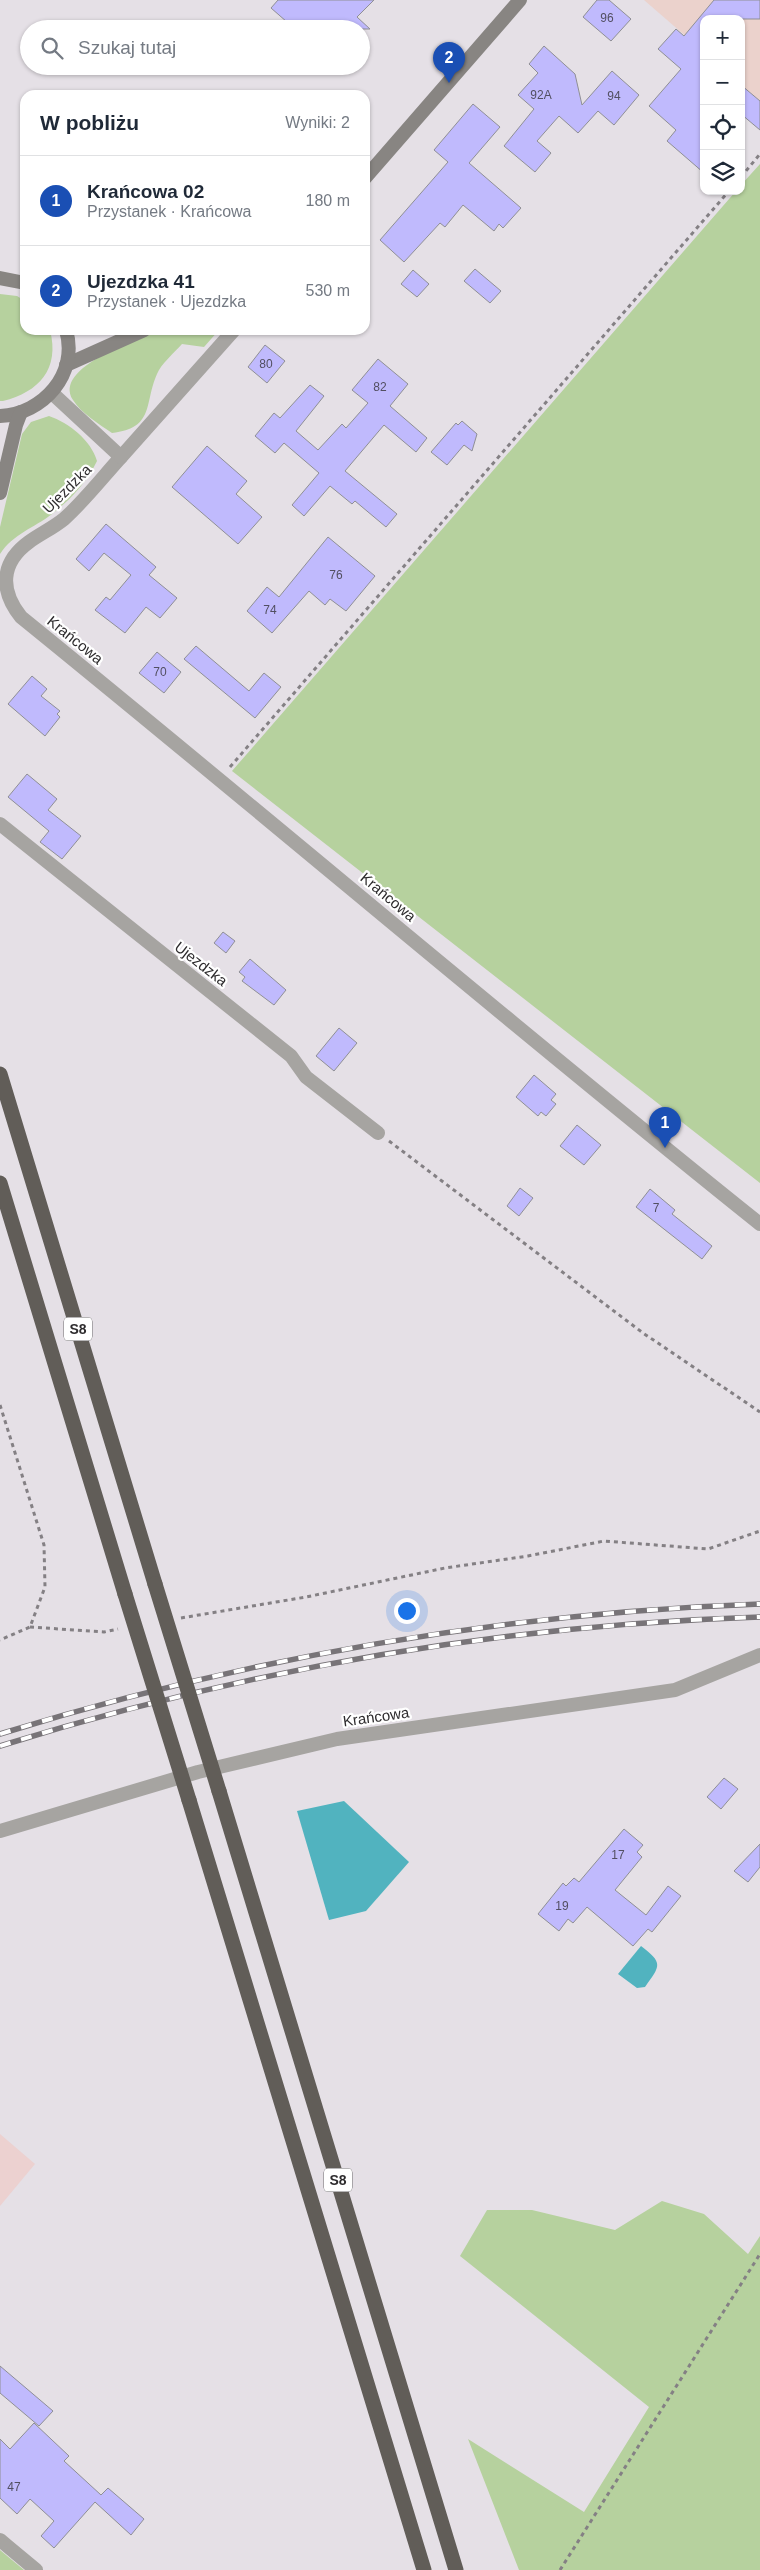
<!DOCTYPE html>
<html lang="pl">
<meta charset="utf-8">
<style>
body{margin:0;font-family:Arial,sans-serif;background:#f6f6f7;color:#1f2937}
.controls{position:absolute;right:15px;top:15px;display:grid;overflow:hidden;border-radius:10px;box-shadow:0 1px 4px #0004}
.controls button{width:45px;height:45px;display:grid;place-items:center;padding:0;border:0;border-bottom:1px solid #e0e1e3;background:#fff;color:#1f2937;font:25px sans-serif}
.you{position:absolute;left:406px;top:1610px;width:18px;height:18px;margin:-12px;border:4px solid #fff;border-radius:50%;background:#1a73e8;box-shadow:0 0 0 8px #1a73e833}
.badge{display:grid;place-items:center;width:32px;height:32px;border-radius:50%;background:#ea580c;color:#fff;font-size:16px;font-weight:700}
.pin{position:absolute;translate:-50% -41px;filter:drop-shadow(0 1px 2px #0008)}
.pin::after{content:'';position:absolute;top:26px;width:18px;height:15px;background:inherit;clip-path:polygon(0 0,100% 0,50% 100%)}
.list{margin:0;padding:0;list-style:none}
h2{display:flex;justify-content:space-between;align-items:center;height:65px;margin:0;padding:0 20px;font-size:21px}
h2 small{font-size:16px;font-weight:400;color:#747a83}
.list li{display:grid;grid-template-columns:32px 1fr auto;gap:15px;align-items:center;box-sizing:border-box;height:90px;padding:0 20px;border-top:1px solid #e0e1e3}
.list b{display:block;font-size:19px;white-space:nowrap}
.list p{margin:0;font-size:16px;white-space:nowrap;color:#747a83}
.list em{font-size:16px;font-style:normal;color:#747a83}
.icon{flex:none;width:28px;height:28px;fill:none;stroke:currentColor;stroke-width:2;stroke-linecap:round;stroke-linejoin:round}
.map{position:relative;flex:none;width:760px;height:2570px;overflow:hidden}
.search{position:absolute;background:#fff;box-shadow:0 1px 4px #0004;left:20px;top:20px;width:350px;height:55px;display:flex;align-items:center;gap:12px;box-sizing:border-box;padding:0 18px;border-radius:28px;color:#747a83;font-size:19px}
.panel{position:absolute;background:#fff;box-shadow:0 1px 4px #0004;left:20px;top:90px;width:350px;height:245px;border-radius:15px}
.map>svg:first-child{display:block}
.commercial{fill:#ebd2cc}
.industrial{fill:#ecd1d0}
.green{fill:#b6d19e}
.water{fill:#51b3bf}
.building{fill:#c0bafd;stroke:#8f8f95}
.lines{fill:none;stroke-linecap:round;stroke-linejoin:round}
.path{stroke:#848084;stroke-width:3;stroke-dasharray:4 4;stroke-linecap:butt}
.minor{stroke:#a6a4a1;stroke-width:14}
.secondary{stroke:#888582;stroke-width:14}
.motorway{stroke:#615d58;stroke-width:15}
.rail-casing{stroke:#787478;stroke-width:5.5}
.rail{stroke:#fff;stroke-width:4;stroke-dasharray:11;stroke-linecap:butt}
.motorway-bridge{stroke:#615d58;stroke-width:15}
.labels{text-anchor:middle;stroke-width:4.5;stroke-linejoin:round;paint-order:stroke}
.number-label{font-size:12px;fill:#524f61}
.shield{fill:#fff;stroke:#6c6b6c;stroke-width:1}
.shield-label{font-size:14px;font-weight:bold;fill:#2d2b2d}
.street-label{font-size:15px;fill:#2d2b2d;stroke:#fff}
</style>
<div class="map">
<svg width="760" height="2570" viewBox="0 0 760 2570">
<rect width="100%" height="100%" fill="#e5e0e6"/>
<path class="commercial" d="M644,0H760V101L741,85V19H704V52Z"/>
<path class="industrial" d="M0,2134L35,2164L0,2206Z"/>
<g class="green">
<path d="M760,164V1183L232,771L736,191H741V185Z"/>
<path d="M0,294L17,296L25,301V330H50C60,369 39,392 3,401H0Z"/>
<path d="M161,330H219L204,347L182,344C174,353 161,364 157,374C144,403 155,428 112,433C99,424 81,413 73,400C52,367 140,339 161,330Z"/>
<path d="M49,416C69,423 91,440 97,461C87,482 70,500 52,514C34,528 13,534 0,554V527L22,434L31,422Z"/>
<path d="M662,2201L704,2214L748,2254L760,2236V2570H519L468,2439L584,2512L649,2407L460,2256L487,2210H532L615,2230Z"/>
<path d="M0,2550L24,2570H0Z"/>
</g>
<g class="water">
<path d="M344,1801L409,1862L366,1911L329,1920L297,1811Z"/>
<path d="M641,1946C663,1963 661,1965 645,1987L637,1988L618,1974Z"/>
</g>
<g class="building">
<path d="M278,0H374L357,17L370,29H295L271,8Z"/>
<path d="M597,0H609L631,19L611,41L583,17Z"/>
<path d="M714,0H760V19H704V173L667,141L676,130L649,106L681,69L658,49L676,29L684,36Z"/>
<path d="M544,46L575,74L582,105L612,71L639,95L614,125L598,111L578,133L559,116L537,141L551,153L535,172L504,146L534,109L518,95L538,73L529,64Z"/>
<path d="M741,85L760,101V130L741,114Z"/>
<path d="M473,104L500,127L469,163L521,208L503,228L499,224L494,231L463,205L445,227L440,223L404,262L380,240L448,162L434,150Z"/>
<path d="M475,269L501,291L490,303L464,281Z"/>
<path d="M413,270L429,284L417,297L401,284Z"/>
<path d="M265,345L285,361L267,383L248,367Z"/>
<path d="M378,359L408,384L390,406L427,438L416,452L384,425L345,471L397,514L386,527L355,501L352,504L330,486L304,516L292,505L319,473L284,443L275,453L255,436L274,413L280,418L310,385L324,396L296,431L318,450L342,424L346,428L368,403L352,390Z"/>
<path d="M462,421L477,434L472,451L464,445L447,465L431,452L456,423L458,425Z"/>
<path d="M207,446L247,481L236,494L262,517L238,544L172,487Z"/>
<path d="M106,524L156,567L149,575L177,598L160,618L146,607L125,633L95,610L106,597L110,600L131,575L104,553L89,571L76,559Z"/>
<path d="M328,537L375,576L346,611L330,599L325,605L309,591L272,633L247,611L267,587L279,597Z"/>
<path d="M196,646L249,691L264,673L281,687L255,718L184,659Z"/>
<path d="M157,652L181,672L164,693L139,673Z"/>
<path d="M32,676L47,689L41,696L60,711L57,714L60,717L45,736L8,704Z"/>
<path d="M27,774L57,799L48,810L81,836L62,859L40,842L49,831L8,797Z"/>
<path d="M223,932L235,941L226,953L214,943Z"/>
<path d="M250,959L286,990L274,1005L242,981L245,977L239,972Z"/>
<path d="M339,1028L357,1043L334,1071L316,1056Z"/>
<path d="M534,1075L556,1094L551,1100L556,1104L546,1116L541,1112L538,1116L516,1097Z"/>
<path d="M577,1125L601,1145L584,1165L560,1146Z"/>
<path d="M520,1188L533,1198L519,1216L507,1206Z"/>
<path d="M650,1189L675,1210L672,1214L712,1246L702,1259L636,1207Z"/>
<path d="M724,1778L738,1789L721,1809L707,1797Z"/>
<path d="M624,1829L643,1845L637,1852L642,1857L615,1890L646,1915L668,1886L681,1896L652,1932L648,1929L633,1946L587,1907L573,1923L568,1919L559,1931L538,1914L563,1883L566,1886L574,1878L579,1882Z"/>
<path d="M760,1844V1867L748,1882L734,1871Z"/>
<path d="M0,2366L53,2411L39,2426L0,2393Z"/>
<path d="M34,2423L69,2456L64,2461L101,2495L108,2488L144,2519L131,2535L95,2502L54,2548L41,2536L54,2521L30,2499L17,2514L0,2498V2439L10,2449Z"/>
</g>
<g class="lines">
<g class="path">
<path d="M741,177L760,154"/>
<path d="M230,767L729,191"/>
<path d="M389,1141L643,1333L760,1412"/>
<path d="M0,1405L44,1545L45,1587L30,1627L0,1640"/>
<path d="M181,1618L306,1597L445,1568L528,1556L604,1541L708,1549L760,1531"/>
<path d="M30,1627L104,1632L118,1629"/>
<path d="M560,2570L760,2254"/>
</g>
<g class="minor">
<path d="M52,393L121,457C102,478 85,500 64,519C53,528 40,534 29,542C0,563 0,591 21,617C269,818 511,1025 760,1224"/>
<path d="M121,457L234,330"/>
<path d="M0,824L291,1056L306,1077L378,1133"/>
<path d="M0,1831L198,1772L337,1739L675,1690L760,1655"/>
<path d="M0,2540L36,2570"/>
</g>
<g class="secondary">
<path d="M365,178L520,0"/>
<path d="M0,278L25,283"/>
<path d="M66,365L144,330"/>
<path d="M0,416C43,414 79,374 66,330"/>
<path d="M0,493L16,425L21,412"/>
</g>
<g class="motorway">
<path d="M0,1074L155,1584"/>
<path d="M0,1183L125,1594"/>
<path d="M219,1791L456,2570"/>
<path d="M189,1800L424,2570"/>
</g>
<g class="rail-casing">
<g id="rail">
<path d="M0,1734C245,1658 504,1613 760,1604"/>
<path d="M0,1746C245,1670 503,1625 760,1617"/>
</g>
</g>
<use href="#rail" class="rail"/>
<g class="motorway-bridge">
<path d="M155,1584L219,1791"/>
<path d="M125,1594L189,1800"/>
</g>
</g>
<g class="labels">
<g class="number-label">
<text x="607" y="22">96</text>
<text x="541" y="99">92A</text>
<text x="614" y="100">94</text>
<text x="266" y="368">80</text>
<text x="380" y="391">82</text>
<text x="336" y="579">76</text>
<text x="270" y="614">74</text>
<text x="160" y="676">70</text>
<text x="656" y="1212">7</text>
<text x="618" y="1859">17</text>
<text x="562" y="1910">19</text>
<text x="14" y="2491">47</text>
</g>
<g class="shield">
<rect x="64" y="1317.5" width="28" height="23" rx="4"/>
<rect x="324" y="2168.5" width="28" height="23" rx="4"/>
</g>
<g class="shield-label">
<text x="78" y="1334">S8</text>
<text x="338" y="2185">S8</text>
</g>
<g class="street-label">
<text transform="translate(67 489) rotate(-45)" y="5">Ujezdzka</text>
<text transform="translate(75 640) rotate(39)" y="5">Krańcowa</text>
<text transform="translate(388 897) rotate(40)" y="5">Krańcowa</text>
<text transform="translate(201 964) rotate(38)" y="5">Ujezdzka</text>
<text transform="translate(376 1717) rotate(-8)" y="5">Krańcowa</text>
</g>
</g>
</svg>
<div class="controls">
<button>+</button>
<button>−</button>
<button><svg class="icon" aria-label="locate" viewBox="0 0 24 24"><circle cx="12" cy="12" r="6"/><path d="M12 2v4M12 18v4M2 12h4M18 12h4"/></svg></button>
<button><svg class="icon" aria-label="layers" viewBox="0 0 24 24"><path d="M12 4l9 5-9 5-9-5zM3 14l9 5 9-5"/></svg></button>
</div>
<div class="you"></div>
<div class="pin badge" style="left:665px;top:1148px;background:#1a4fb4">1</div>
<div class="pin badge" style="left:449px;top:83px;background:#1a4fb4">2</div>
<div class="search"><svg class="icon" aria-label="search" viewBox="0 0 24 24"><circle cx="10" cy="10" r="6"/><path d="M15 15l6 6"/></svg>Szukaj tutaj</div>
<section class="panel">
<h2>W pobliżu<small>Wyniki: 2</small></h2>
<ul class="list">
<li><span class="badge" style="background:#1a4fb4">1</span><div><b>Krańcowa 02</b><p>Przystanek · Krańcowa</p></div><em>180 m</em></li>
<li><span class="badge" style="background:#1a4fb4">2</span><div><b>Ujezdzka 41</b><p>Przystanek · Ujezdzka</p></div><em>530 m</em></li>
</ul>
</section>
</div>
